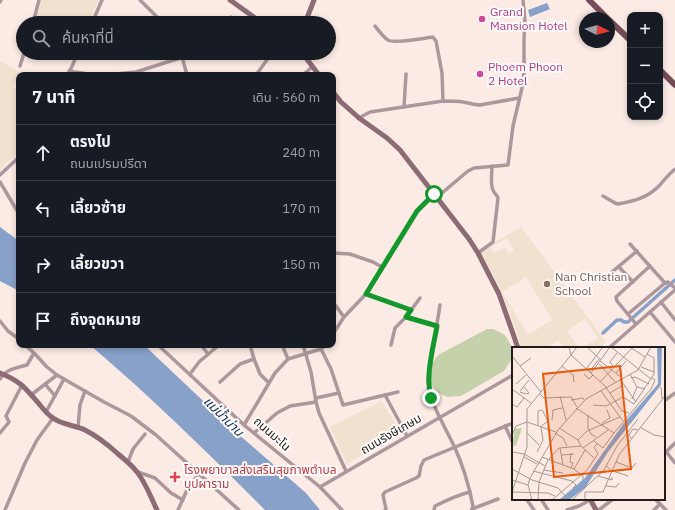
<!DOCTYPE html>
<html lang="th">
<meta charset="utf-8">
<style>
body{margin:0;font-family:"IBM Plex Sans","Noto Sans Thai",sans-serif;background:#242831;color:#f1f3f6}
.controls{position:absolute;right:12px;top:12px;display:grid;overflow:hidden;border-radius:8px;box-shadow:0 2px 6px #0003}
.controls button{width:36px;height:36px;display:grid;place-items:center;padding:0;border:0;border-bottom:1px solid #363941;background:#171b24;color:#f1f3f6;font:20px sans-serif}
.compass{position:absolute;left:579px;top:12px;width:36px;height:36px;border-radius:50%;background:#171b24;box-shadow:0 2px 6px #0003;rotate:96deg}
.stop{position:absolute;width:12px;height:12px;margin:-9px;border:3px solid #14982d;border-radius:50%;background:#fff}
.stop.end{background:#14982d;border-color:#fff;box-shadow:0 1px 4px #0008}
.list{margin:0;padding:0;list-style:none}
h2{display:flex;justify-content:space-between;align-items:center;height:52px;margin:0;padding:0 16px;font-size:17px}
h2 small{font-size:13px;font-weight:400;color:#9ea1a6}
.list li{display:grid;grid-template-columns:26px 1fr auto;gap:12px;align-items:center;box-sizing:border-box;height:56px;padding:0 16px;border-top:1px solid #363941}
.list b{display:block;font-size:15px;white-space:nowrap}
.list p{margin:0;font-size:13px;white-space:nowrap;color:#9ea1a6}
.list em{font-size:13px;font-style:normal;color:#9ea1a6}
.icon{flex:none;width:22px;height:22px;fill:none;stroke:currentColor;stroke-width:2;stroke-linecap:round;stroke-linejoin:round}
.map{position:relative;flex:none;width:675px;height:510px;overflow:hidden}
.search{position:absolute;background:#171b24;box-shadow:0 2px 6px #0003;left:16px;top:16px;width:320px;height:44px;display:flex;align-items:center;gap:10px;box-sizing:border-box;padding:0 14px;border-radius:22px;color:#9ea1a6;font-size:15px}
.panel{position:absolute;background:#171b24;box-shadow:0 2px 6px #0003;left:16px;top:72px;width:320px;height:276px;border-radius:8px}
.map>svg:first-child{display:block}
.education{fill:#f1e2cf;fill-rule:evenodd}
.green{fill:#c4d1ab}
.water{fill:#88a1c8}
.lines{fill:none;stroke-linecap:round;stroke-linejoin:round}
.canal{stroke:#88a1c8;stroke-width:3.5}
.street{stroke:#ad969c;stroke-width:3.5}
.secondary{stroke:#8c6b74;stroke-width:5}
.primary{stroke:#744d58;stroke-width:6}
.route{stroke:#14982d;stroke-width:5}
.hotel-dot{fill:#d1479c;stroke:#fefbfa;stroke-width:1.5}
.education-dot{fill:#8d6e63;stroke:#fefbfa;stroke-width:1.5}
.health-dot{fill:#e0444e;stroke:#fefbfa;stroke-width:1.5}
.labels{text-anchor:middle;stroke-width:4;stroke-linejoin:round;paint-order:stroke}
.hotel-label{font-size:12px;fill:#b23c85;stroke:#fefbfa;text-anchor:start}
.education-label{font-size:12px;fill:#785e54;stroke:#fefbfa;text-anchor:start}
.street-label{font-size:12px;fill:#221d1a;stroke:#fefbfa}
.health-label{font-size:12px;fill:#be3a42;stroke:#fefbfa;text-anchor:start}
.water-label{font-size:13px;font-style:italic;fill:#0a2a5a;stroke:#fefbfa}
.inset-road{fill:none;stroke:#a49993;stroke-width:1}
.view{fill:#e8590c;fill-opacity:0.15;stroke:#e8590c;stroke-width:2}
.inset-edge{fill:none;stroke:#221d1a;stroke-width:2}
</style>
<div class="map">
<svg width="675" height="510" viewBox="0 0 675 510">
<rect width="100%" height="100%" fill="#fbebe4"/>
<g class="education">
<path d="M41,0H99L88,23H46L36,20Z"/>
<path d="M0,61L21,73L12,87L19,91V151L0,170Z"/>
<path d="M521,227L606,342L599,348H582L598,338L585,319L567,331L579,348H564L558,340L546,348H522L504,297L494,276L479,252ZM507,238L514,251L509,253L506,247L494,253L491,247ZM526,277L552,320L528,335L502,292Z"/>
<path d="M381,401L402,433L347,464L330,427Z"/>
</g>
<path class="green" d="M487,329H493L505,335L512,347L511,360L504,371L461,396L448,397L438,393L432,386L429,376L431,365L438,355Z"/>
<g class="water">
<path d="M547,3L550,9L530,17L528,10Z"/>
<path d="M0,227L19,241V291L0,281Z"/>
<path d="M90,345H144L237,433L306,493L320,510H265C208,453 151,397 90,345Z"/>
</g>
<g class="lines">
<path class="canal" d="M603,333L617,320H621L624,322H628L675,280"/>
<g class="street">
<path d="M140,0L163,23"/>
<path d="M0,2L1,0"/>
<path d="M33,23L39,0"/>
<path d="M92,23L102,0"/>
<path d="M226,23L231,17"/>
<path d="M251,23L254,17"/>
<path d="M375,26C379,31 383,37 388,40C393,44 425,38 433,37L436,41L442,73L443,101"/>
<path d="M582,35L585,32"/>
<path d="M181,53L187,75"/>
<path d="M20,66L24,53"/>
<path d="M69,71L88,74L105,75L136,72L183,57"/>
<path d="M68,75L78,53"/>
<path d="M256,75L272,53"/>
<path d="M303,75L312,67"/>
<path d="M404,107L406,74"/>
<path d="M359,118L370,112L443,101C450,101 457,101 463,102C469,103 474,105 480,105L519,98"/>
<path d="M0,175L19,157"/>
<path d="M0,182L19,214"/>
<path d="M603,196L615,203L618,204C634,201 647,198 659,186C664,180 669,174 675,169"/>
<path d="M436,198L468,171L474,168L508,165L513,126L522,88L524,73V38L525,22L523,0"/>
<path d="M630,244L665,283"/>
<path d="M333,253L350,254L373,262L382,267"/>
<path d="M478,253L493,242L498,198C497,195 494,193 493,190C490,184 492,172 492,166"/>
<path d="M619,267L633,282"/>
<path d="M612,272L637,251"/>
<path d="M366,294L411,310"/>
<path d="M333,302L344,317"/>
<path d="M661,302L675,320"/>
<path d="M440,305L428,380C430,405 444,424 454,446C463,465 469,486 473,506L472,510"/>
<path d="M650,312L675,342"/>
<path d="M628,314L665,283L668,282L675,288"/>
<path d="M406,317L437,326"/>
<path d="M0,321L8,331L19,339"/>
<path d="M636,324L617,301L616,297L650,266"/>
<path d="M333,334L344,317L366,294L417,211L434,194"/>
<path d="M25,345L35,354L47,367L57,375L104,402L131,416L156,435L239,510"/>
<path d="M158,345L244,425"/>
<path d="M201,345L208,354"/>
<path d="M250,345L254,359L260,374L269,383"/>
<path d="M282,345L288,359"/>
<path d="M303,345L311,372L316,402L319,413L346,471"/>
<path d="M326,345L321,349L288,359L275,373L244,425L320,487L342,510"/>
<path d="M391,345L395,328L406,317L420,298"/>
<path d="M609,348L675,290"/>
<path d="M321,349L331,369L343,405L398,392"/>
<path d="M190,374L199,362L219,345"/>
<path d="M0,379C6,369 16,368 27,365L34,353"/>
<path d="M220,382L240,364L254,359"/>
<path d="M45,384L55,396"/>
<path d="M31,395L57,375"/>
<path d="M385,395L407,436"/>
<path d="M316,398L339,393"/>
<path d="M664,401L675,393"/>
<path d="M46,412L64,379"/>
<path d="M505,426L513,443"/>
<path d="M78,427L80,405L85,391"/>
<path d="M0,433L9,422L6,416L22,385"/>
<path d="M254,433L277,413L290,406L316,402"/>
<path d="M664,449L675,463"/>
<path d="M664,454L675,443"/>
<path d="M128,462L133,449L145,434"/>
<path d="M138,472L155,478L171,493L183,500"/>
<path d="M320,487L513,375"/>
<path d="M541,499L548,510"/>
<path d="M655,499L666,510"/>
<path d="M527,500L534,510"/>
<path d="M472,509L498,499"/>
<path d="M5,510L25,463L37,440L53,418"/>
<path d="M178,510L187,490L199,473"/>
<path d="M385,510L386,509L383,495L385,492L416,478L419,476L421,466L424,460L513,423"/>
<path d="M434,510L435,506C447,500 457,495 470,492"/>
<path d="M567,510L579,506L590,500"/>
<path d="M599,510L613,499"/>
<path d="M654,510L660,504"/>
</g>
<g class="secondary">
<path d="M230,0L262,23"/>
<path d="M305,23L314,0"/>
<path d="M301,53L306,58L319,75"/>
<path d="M333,92L341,102L359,118L387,138L400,150L469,239L478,253L499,294L518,348"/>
<path d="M0,373C21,381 26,389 40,405C44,410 48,415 53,418C62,425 75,425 85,430C97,436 107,444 117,453C124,459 132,465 137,472C146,483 151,498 157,510"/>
<path d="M590,499L596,510"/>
</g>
<g class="primary">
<path d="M589,0L607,18"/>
<path d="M609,20L630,40"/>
<path d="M660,70L675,85"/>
</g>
</g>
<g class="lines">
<path class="route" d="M431,398C425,376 433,349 437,326L406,317L411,310L366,294L417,211L434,194"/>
</g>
<g class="hotel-dot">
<circle cx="482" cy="19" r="4"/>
<circle cx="480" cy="74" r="4"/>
</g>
<circle class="education-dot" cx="547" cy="284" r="4"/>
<path class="health-dot" d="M173 471h4v4h4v4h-4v4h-4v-4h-4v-4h4z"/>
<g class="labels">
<g class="hotel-label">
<text x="490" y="16">Grand<tspan x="490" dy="14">Mansion Hotel</tspan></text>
<text x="488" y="71">Phoem Phoon<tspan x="488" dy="14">2 Hotel</tspan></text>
</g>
<g class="education-label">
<text x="555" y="281">Nan Christian<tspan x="555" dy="14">School</tspan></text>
</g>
<g class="street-label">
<text transform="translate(272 434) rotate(41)" y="4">ถนนมะโน</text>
<text transform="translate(391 434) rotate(-30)" y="4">ถนนรังษีเกษม</text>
</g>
<g class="health-label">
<text x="184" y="474">โรงพยาบาลส่งเสริมสุขภาพตำบล<tspan x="184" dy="14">บุปผาราม</tspan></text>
</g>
<g class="water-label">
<text transform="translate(224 416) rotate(45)" y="5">แม่น้ำน่าน</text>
</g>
</g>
<g transform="translate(512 347)">
<rect width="153" height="153" fill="#fbebe4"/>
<path d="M10,81L4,99L0,98L3,82Z" fill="#c4d1ab"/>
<path d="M145,0H150L149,38L96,105L73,141L57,153H47L73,131L112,76L146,37Z" fill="#88a1c8"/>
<path class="inset-road" d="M65,0L59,8L93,39L110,64L117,66M75,0L89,13M99,0L139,32M118,0L133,10M0,9L29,45M88,14L110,31M87,17L104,36M8,19L19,11M50,19L61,28L62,35M102,20L98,15L105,6M129,20L142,25M74,22L91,0M77,25L87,12M79,26L98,0M104,26L114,14M72,27L77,32L81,28M118,27L125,40L133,42M119,31L123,30L137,37M108,32L124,55M88,35L121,0M4,37L14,28M149,40L150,52M0,42L19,56M8,44L17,33M89,44L111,74M8,45L14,47L17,46L12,40M98,46L111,38M28,47L32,51L59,50L65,60M48,49L54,73M120,52L125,40M59,53L71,51L72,53M0,57L5,60L12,51M81,58L94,59L111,50L122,57L142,27V11L135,7M64,61L102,86L139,42L143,33L140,31M76,68V81L79,87L84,90M40,73L41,63L50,61M15,75L44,85M90,76L98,71L95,63M26,79V64L30,63L36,74L28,80M47,81L66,93L69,99L82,111M129,81L142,88L153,90M15,86L27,98M43,86L51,91L55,99M0,88L4,79L15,75M120,92L117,88L121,82L126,83M66,93L75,84L108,70M82,94L91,101L102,86M48,101L51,118M71,101L96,83M0,105L12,107L33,119M25,105L31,93L29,80M50,108L62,107M12,110L25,117M30,110L62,122L71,129V133M104,115L120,121L124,116M95,119L98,123L116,129M59,121L61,116L58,115L59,106M0,122L20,133L46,141L57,153M62,122L73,103M31,123L51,126M21,124L60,134L64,138L61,141M86,129L100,133V130M0,133L16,138M94,139L104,140L107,136M0,145L15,100V62L59,8L57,0M1,145L36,146L43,149M20,153L16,138L18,131L46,83L74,52L126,23L139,0M26,153L27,135L36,113L47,101L69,99M40,153L75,123L86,107L82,100L85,97M60,153L92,123L105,99L126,72M73,153V145H91L107,108L153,49"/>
<path class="view" d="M108,19L119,122L42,130L31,27Z"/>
<rect width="153" height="153" class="inset-edge"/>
</g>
</svg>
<div class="controls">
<button>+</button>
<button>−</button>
<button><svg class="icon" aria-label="locate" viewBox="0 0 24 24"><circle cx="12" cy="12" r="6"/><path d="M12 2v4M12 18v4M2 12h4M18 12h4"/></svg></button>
</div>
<svg class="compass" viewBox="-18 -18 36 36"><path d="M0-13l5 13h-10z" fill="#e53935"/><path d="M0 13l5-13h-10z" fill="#9ea1a6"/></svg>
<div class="stop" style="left:434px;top:194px"></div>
<div class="stop end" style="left:431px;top:398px"></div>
<div class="search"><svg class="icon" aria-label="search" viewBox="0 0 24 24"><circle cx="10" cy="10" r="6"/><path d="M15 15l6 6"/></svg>ค้นหาที่นี่</div>
<section class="panel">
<h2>7 นาที<small>เดิน · 560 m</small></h2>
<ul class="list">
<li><svg class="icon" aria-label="ahead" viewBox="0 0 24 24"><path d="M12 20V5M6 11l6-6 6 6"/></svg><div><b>ตรงไป</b><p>ถนนเปรมปรีดา</p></div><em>240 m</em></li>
<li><svg class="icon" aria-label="left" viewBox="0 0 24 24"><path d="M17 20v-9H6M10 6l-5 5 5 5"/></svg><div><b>เลี้ยวซ้าย</b></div><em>170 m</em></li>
<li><svg class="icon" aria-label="right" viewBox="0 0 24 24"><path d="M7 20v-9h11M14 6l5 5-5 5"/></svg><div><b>เลี้ยวขวา</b></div><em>150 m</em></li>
<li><svg class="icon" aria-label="arrive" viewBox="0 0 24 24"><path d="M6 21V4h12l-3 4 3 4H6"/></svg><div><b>ถึงจุดหมาย</b></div></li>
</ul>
</section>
</div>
